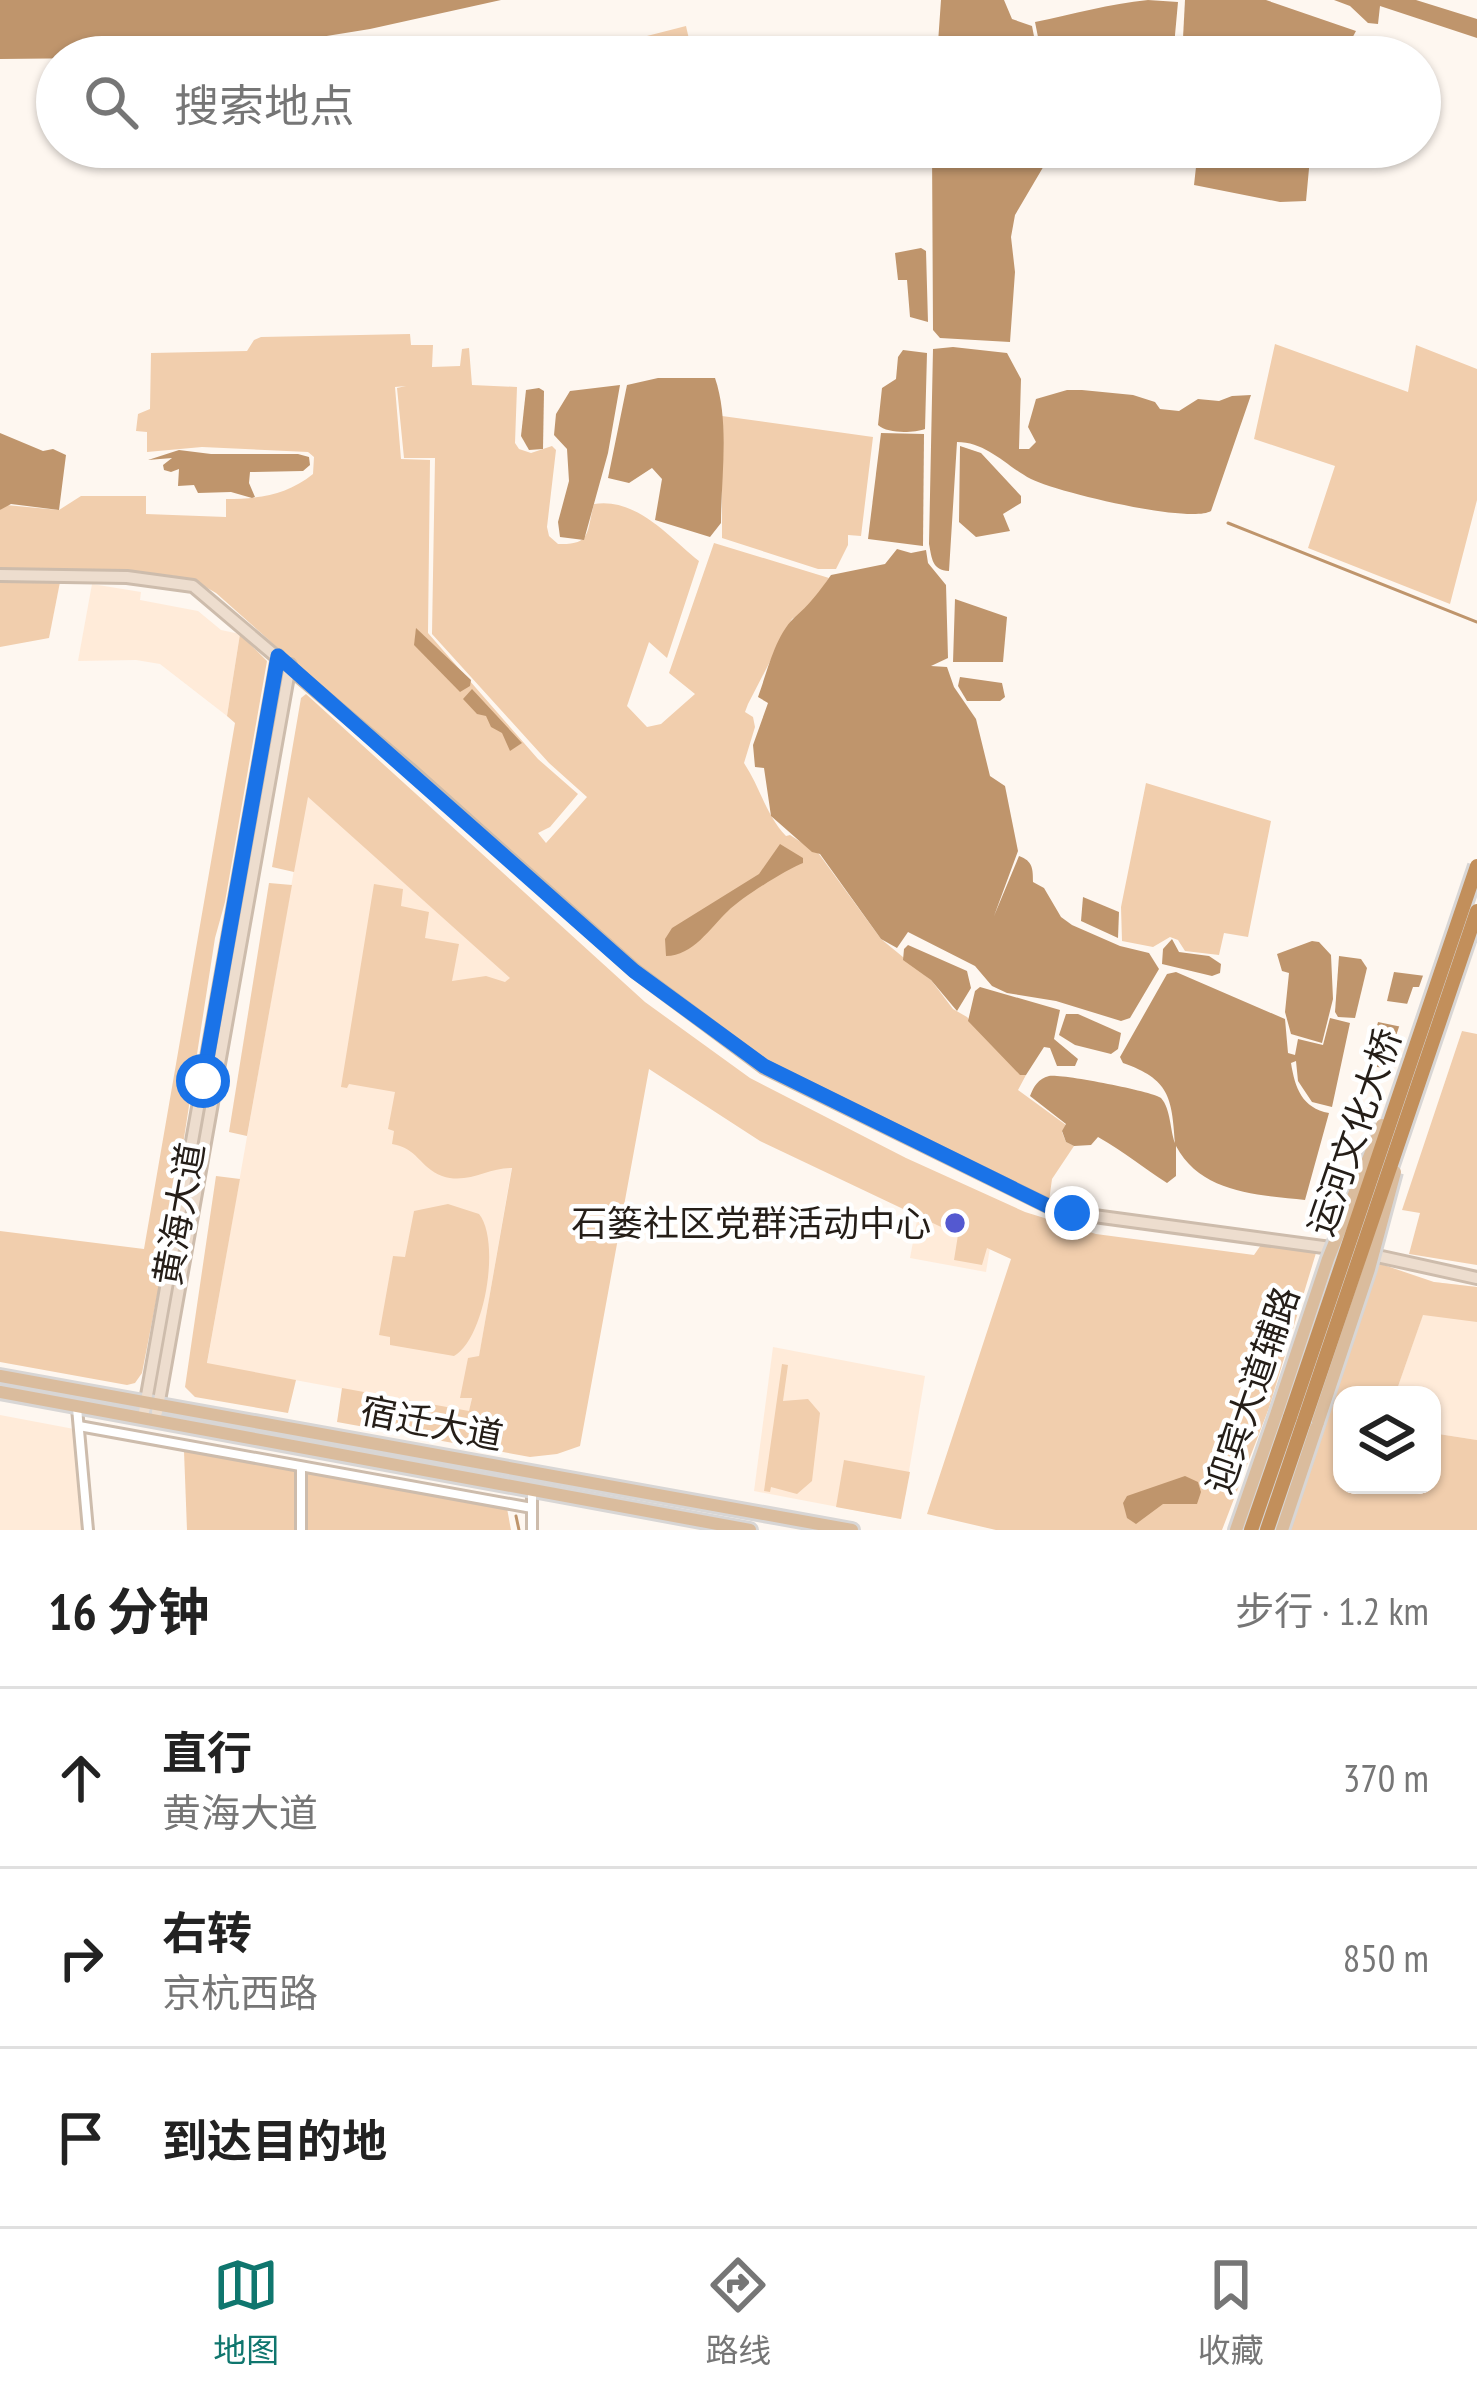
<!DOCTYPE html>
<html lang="zh">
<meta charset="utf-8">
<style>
body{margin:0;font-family:"PT Sans Narrow","Noto Sans SC",sans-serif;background:#f6f6f6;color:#222}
.controls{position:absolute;right:36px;bottom:36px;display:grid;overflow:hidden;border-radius:24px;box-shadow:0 3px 9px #0004}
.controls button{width:108px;height:108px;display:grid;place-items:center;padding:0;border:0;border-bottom:3px solid #e0e0e0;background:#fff;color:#222;font:60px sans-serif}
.stop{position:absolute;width:36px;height:36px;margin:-27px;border:9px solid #1a73e8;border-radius:50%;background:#fff}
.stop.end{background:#1a73e8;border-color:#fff;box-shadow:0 3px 12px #0008}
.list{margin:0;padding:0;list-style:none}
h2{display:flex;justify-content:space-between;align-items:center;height:156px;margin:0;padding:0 48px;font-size:51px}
h2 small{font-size:39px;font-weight:400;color:#767676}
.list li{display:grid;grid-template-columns:78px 1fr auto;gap:36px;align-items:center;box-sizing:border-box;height:180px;padding:0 48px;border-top:3px solid #e0e0e0}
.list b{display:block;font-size:45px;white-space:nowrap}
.list p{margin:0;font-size:39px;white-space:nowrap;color:#767676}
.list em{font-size:39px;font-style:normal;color:#767676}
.icon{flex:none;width:66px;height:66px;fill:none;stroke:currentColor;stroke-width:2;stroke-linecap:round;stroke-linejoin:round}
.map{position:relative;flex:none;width:1477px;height:1530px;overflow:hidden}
.search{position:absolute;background:#fff;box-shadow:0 3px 9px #0004;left:36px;right:36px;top:36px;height:132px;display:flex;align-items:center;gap:30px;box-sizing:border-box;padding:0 42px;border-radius:66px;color:#767676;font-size:45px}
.sheet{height:696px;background:#fff}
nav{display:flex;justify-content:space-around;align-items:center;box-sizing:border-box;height:168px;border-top:3px solid #e0e0e0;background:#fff;font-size:33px;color:#767676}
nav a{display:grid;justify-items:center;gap:6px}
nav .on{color:#0f766e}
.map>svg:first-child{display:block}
.built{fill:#ffebd9}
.green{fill:#f1cead;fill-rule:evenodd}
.water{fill:#bf956c}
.pier{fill:#fef7f0}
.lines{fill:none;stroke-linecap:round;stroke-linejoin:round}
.stream{stroke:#bf956c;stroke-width:3}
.street-casing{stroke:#cdbcac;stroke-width:14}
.secondary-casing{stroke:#cdbcac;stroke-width:16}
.primary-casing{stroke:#d8d6d5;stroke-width:18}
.highway-casing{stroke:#d8d6d5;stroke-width:20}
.street{stroke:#fff;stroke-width:8}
.secondary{stroke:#edddce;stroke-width:10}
.primary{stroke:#dabc9d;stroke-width:12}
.highway{stroke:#c28f5b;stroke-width:14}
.primary-bridge-casing{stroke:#d8d6d5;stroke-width:18;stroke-linecap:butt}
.highway-bridge-casing{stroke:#d8d6d5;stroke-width:20;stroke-linecap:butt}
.primary-bridge{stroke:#dabc9d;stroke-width:12}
.highway-bridge{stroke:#c28f5b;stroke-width:14}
.route{stroke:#1a73e8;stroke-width:15}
.poi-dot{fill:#5459d0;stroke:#fff;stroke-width:4.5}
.labels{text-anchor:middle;stroke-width:9;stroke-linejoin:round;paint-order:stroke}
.street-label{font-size:36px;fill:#251e18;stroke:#fff}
.poi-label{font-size:36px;fill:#251e18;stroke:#fff;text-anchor:end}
</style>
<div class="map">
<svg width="1477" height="1530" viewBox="0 0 1477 1530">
<rect width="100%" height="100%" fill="#fef7f0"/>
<g class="built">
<path d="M92,584L141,592L140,600L198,611L221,630L240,634L227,716L160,664L136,660L78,661Z"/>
<path d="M307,796L540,1004L479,1357L462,1398H472L469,1412L207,1364Z"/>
<path d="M919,1210L994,1224L986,1272L910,1258Z"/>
<path d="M1434,1282L1477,1287V1440L1432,1433V1395H1395Z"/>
<path d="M773,1347L925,1376L901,1519L754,1491Z"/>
<path d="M0,1415L74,1429L83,1530H0Z"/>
</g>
<g class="green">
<path d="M686,26L693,57H591L600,48Z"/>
<path d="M410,334L411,345H433L432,367L460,366L462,349L469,348L472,385L517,387L515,443L519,449L531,453L552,446L556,450L547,527L549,536L558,544C592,545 586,533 594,504C636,497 669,537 699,561L667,658L649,642L627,706L647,727L661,724L695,694L669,673L714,543L829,578L807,611L792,619L748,704L745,712L753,717L755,727L744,763C760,787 766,815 786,836L790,835L819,854L881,939L931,980L953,1009L967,1017L1020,1074L1026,1075L1018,1090L1066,1125L1062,1132L1066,1142L1074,1146L1052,1179L1049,1201L771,1067L627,959L216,593L195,581L170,575L0,572V510L6,505L59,510L81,496H146V514L226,517V499C259,499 287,495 313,474L314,457L308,452L202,447L147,452V432L136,431L138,414L150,409L151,353L247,351L254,340L261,337ZM406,386L397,388L404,458H435L432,634L549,763L587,797L546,843L538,833L550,827L578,794L538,759L428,633L430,460L401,459L395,387Z"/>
<path d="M1275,344L1408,392L1416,345L1477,369V500L1450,604L1308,548L1335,466L1254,439Z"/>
<path d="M722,416L873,437L861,536L848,535V545L836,569H818L722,538Z"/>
<path d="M60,582L49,638L0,647V583Z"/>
<path d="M240,634L267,661L225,902L215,938L169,1235L142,1373L135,1383L127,1385L0,1362V1231L144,1249L235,723L227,716Z"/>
<path d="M306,694L645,1002L750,1078L906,1158L1025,1212L1096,1234L1254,1255L1263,1242L1316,1253L1269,1408L1222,1530H996L927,1514L1011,1259L987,1248L982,1265L954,1260L958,1235L760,1141L649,1069L580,1446L557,1454L530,1457L337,1422L342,1388L469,1411L472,1398H460L468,1358L479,1356L512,1168C489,1167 468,1185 442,1176C419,1167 418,1148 392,1144L394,1131L388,1129L395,1092L349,1084L347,1088L341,1087L374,884L403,889L401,906L429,912L425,938L459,944L452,981L486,976L505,982L510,978L308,797L294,872L272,867L301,698Z"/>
<path d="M1146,783L1271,821L1248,937L1224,933L1219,955L1185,951L1178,940L1170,937L1153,947L1122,941L1121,907Z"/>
<path d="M269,883L292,885L247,1136L229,1132Z"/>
<path d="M1462,1031L1477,1034V1265L1409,1254L1420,1213L1402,1210Z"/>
<path d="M216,1176L240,1179L207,1363L296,1380L288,1413L195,1397L185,1387Z"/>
<path d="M448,1204L479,1214C501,1241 485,1339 454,1356L390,1345V1337L379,1335L393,1256L405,1257L414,1211Z"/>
<path d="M1372,1261L1434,1282L1477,1287V1322L1423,1315L1395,1395H1342V1485H1432V1433L1477,1440V1530H1280Z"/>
<path d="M782,1364L788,1365L783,1401L808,1399L820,1413L812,1481L797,1494L771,1487L770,1492L764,1491Z"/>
<path d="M184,1451L506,1503L511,1530H187Z"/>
<path d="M844,1460L910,1472L901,1519L836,1507Z"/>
</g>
<g class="water">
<path d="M0,0H501L370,29L197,57L0,59Z"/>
<path d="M941,0H1004L1012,19L1032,26L1038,57H937Z"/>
<path d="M1148,0L1178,2L1173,57H1042L1035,22C1074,14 1109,4 1148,0Z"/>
<path d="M1185,0H1266L1356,31L1342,57H1182Z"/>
<path d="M1334,0H1416L1477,19V38L1380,6L1378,24L1368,23L1350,6Z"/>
<path d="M932,147H1055L1015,215L1011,237L1015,272L1010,342L940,338L933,330Z"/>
<path d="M1186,147H1311L1306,201L1280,202L1194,185L1197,158Z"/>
<path d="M921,248L926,251L928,322L910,317L907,280H898L895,253Z"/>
<path d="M953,347L1007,353L1021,379L1019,449H1029L1036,442L1028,427L1036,399L1067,390H1082L1133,395L1155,402L1160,409L1179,411L1198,399L1219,401L1232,396L1251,395L1211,511C1190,524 1056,492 1031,479C1006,466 987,442 957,442L949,571C932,570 932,559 929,544L933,349Z"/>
<path d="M903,350L927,353L925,429C913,433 888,434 878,425L882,388L896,379L898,357Z"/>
<path d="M658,378H715C730,422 721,477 721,523L710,537L655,520L662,479L652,468L629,483L608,478L627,385Z"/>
<path d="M620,385L608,453L584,540L560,537L558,522L569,481L567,449L554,435L556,414L570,391Z"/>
<path d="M539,388L544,391L543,449L529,450L521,436L526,390Z"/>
<path d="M0,433L43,451L53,449L66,455L59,510L11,504L0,510Z"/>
<path d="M881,433L924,434L923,546L868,539Z"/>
<path d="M960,446L981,453L1021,496V503L1003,514L1010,531L976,537L959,522Z"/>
<path d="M179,450L211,454H298L309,457L310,465L303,471L250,472L249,483L255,497L252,498L231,492L198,493L194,485L178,486L179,469L171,472L164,470L163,465L172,458L148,460Z"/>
<path d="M897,549L911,553L926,550L928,563L946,585L948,658L931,666L947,667L954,687L976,719L990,776L1005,786L1018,851L994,916L1019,856C1033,861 1033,869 1033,882L1044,888L1061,917L1072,925L1120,946L1149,953L1159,969L1130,1018L1121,1021L1056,1001L1007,993L992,986L975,966L908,932L897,948L881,939L820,854L812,852L771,816L764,768L755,767L753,745L768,703L758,697C767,673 775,636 794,618C809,605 819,592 831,575L885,564Z"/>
<path d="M955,599L1007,617L1003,662H953Z"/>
<path d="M416,628L471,680L470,686L460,692L414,645Z"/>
<path d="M960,677L1002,683L1005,697L1000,701H967L958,686Z"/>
<path d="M472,689L522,743L510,751L502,733L491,727L486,716L477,714L463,699Z"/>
<path d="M780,844L803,858V863C787,869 741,898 728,911C710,928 693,956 666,956L665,939L672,928L759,874Z"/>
<path d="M1083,897L1119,912L1118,938L1081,921Z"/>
<path d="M1172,939L1179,952L1209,956L1221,964L1220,973L1212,976L1162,964L1163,949Z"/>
<path d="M1312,941L1319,942L1331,955L1333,999L1322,1043L1291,1034L1285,1012L1289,973L1282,971L1277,954Z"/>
<path d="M908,945L967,971L971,988L957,1011L931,980L903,960L904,949Z"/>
<path d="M1339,956L1361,959L1367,968L1355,1018L1338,1017L1335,1012Z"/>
<path d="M1176,972L1285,1019L1288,1053L1295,1055L1298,1039L1323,1045L1330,1018L1350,1023L1332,1107L1312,1102L1298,1081L1296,1061L1291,1063C1295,1088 1302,1108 1329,1113L1305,1200C1257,1195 1201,1193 1176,1146V1176L1167,1183C1143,1168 1125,1152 1098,1137L1091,1145L1074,1146L1066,1142L1062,1131L1066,1124L1030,1096C1034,1086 1038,1079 1049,1076C1059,1073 1156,1092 1161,1098C1171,1109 1170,1131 1175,1143C1172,1097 1169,1079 1123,1063L1120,1057L1167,974Z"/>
<path d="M1394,972L1449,979L1444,1009L1387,1001Z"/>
<path d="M980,987L1060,1010L1054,1039L1078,1059L1075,1066H1057L1050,1048L1044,1047L1026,1075H1020L968,1021L975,991Z"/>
<path d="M1066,1014H1078L1121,1033L1118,1049L1111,1054L1075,1045L1059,1035Z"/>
<path d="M1378,1022L1431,1033L1389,1069L1366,1065Z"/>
<path d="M1185,1476L1198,1482L1201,1492L1197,1504H1163L1136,1524L1127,1518L1123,1503L1127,1496Z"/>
</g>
<g class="pier">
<path d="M1425,970L1450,973L1444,1015L1405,1010L1413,987H1419Z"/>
<path d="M1401,1021L1432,1027L1412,1083L1383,1074Z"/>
</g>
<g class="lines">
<g class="stream">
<path d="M1228,523L1477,622"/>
<path d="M516,1516L519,1530"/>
</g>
<g class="street-casing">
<g id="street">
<path d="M77,1408L88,1530"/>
<path d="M79,1426L532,1508"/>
<path d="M532,1490V1530"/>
<path d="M301,1530V1467"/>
</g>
</g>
<g class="secondary-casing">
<g id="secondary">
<path d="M0,575L127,577L193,586L409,769L635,971L764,1067L1050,1207L1072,1213L1338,1249"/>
<path d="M1368,1254L1477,1278"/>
<path d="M157,1412L290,665"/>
<path d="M143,1418L278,656"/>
</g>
</g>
<g class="primary-casing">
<g id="primary">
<path d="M0,1376L852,1530"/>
<path d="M0,1392L750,1530"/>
<path d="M1236,1530L1277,1412"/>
<path d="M1282,1530L1318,1422"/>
</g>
</g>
<g class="highway-casing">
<g id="highway">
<path d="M1251,1530L1290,1417"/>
<path d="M1267,1530L1304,1421"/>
</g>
</g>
<use href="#street" class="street"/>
<use href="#secondary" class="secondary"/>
<use href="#primary" class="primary"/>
<use href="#highway" class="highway"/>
<g class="primary-bridge-casing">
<g id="primary-bridge">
<path d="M1277,1412L1328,1259L1382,1125"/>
<path d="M1318,1422L1369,1269L1395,1172"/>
</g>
</g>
<g class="highway-bridge-casing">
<g id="highway-bridge">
<path d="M1290,1417L1477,866"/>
<path d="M1304,1421L1477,911"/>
</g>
</g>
<use href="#primary-bridge" class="primary-bridge"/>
<use href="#highway-bridge" class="highway-bridge"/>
</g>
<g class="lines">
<path class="route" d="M203,1081L278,656L634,971L764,1066L1050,1207L1072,1213"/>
</g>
<circle class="poi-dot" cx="955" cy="1223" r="12"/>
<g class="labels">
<g class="street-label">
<text transform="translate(1354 1132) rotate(-71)" y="13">运河文化大桥</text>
<text transform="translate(179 1214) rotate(-80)" y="13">黄海大道</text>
<text transform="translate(1252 1390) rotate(-71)" y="13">迎宾大道辅路</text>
<text transform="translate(432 1423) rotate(11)" y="13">宿迁大道</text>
</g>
<g class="poi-label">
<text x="931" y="1236">石篓社区党群活动中心</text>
</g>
</g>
</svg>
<div class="controls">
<button><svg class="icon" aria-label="layers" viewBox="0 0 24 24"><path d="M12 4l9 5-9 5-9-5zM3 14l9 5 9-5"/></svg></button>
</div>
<div class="stop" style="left:203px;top:1081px"></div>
<div class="stop end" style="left:1072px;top:1213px"></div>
<div class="search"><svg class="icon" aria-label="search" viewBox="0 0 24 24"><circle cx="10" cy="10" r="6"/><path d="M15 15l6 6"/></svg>搜索地点</div>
</div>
<section class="sheet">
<h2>16 分钟<small>步行 · 1.2 km</small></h2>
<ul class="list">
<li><svg class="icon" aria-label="ahead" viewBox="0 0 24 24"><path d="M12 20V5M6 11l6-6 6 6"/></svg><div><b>直行</b><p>黄海大道</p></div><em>370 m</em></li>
<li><svg class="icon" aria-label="right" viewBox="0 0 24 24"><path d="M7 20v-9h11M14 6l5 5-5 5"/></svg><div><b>右转</b><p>京杭西路</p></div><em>850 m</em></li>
<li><svg class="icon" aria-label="arrive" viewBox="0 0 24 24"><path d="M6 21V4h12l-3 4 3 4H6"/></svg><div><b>到达目的地</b></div></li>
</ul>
</section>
<nav>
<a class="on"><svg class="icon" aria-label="map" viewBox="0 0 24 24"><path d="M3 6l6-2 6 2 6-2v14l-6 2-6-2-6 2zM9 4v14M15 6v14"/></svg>地图</a>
<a><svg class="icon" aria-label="directions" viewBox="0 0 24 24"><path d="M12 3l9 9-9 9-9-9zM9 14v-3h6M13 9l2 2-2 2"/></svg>路线</a>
<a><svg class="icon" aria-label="saved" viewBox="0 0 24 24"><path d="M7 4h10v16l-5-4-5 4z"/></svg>收藏</a>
</nav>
